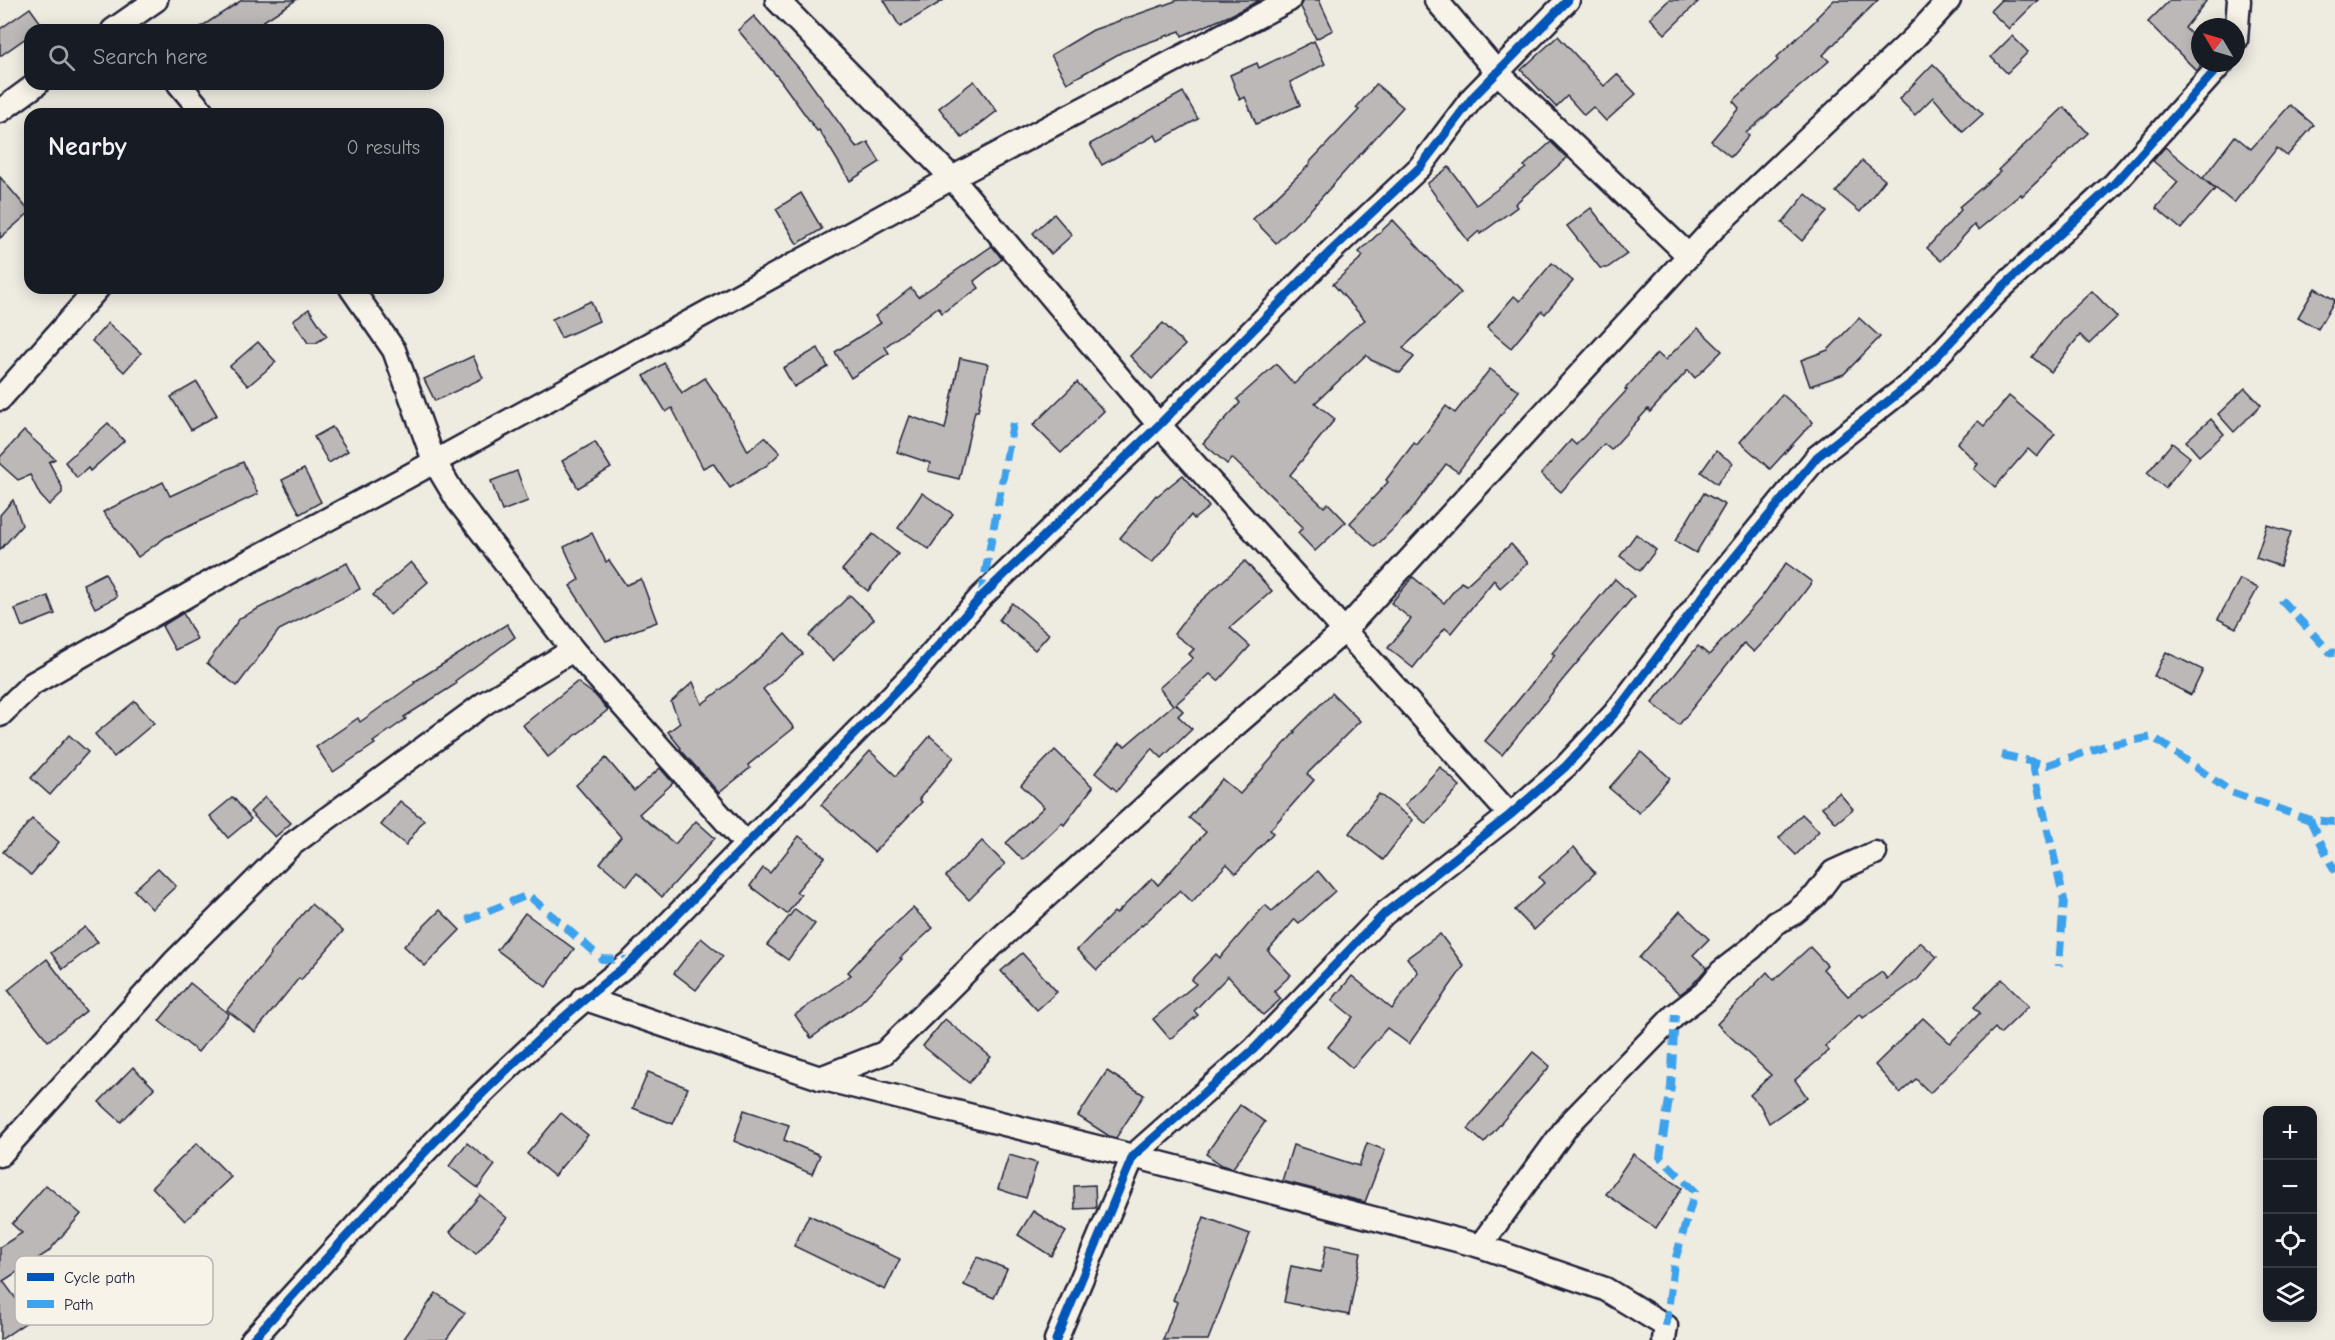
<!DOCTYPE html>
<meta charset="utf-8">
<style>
body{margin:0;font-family:"Comic Neue",sans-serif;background:#242831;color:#f1f3f6}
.controls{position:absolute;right:18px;bottom:18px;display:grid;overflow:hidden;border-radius:12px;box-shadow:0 3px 15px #0003}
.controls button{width:54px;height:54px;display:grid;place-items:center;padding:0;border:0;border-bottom:2px solid #363941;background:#171b24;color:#f1f3f6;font:30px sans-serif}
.compass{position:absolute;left:2191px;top:18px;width:54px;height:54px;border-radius:50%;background:#171b24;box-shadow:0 3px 15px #0003;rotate:308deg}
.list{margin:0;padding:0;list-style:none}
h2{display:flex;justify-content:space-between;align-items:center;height:78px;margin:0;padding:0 24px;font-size:26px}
h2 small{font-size:20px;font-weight:400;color:#9ea1a6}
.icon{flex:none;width:33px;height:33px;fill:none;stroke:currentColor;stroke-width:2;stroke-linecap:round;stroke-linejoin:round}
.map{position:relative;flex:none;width:2335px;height:1340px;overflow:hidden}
.search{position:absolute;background:#171b24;box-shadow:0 3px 15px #0003;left:24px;top:24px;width:420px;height:66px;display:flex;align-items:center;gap:15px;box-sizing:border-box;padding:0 21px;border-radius:18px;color:#9ea1a6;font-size:22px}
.panel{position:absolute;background:#171b24;box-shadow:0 3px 15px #0003;left:24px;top:108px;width:420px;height:186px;border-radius:18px}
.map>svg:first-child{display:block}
.building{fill:#bbb8b7;stroke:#22223b;stroke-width:1.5}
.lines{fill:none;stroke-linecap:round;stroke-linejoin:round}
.minor-casing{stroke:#22223b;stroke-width:27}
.minor{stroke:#f7f3e8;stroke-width:22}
.quiet{stroke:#3ea2ec;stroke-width:8;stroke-dasharray:15 8;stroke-linecap:butt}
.cycleway-casing{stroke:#f7f3e8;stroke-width:13}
.cycleway{stroke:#0057b8;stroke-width:9}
.key{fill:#f7f3e8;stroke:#b7b4b4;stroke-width:1.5}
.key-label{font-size:16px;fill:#22223b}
</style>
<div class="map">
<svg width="2335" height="1340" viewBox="0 0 2335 1340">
<rect width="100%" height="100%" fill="#eeebe1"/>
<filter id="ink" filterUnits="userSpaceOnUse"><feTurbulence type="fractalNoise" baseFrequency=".0167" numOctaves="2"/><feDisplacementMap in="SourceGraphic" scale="12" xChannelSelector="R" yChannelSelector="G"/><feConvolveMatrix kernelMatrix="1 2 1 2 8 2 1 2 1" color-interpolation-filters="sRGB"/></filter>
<g filter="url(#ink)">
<g class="building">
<path d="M242,0H296L250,30H196Z"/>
<path d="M884,0H944L900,27Z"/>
<path d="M1178,0H1260L1231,15L1182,36L1180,31L1122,52L1067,83L1051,55L1093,30Z"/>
<path d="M1302,0H1319L1333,30L1316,39L1301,7Z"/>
<path d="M1669,0H1700L1665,34L1650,18Z"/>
<path d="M1834,0H1878L1823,55L1829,61L1746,133L1749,136L1731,157L1711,141L1739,108L1733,101L1778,60L1776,58L1817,19L1816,18Z"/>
<path d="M2001,0H2038L2009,29L1990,11Z"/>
<path d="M2170,0H2207L2185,28L2200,43V67L2197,71L2148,22Z"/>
<path d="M30,8L43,26L37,30H30V35L0,56V29Z"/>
<path d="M754,16L803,73L857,148L868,142L880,162L850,181L819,130L817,131L780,80L738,30Z"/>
<path d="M1558,36L1604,86L1617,74L1636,94L1606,121L1593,107L1584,115L1567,96L1556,107L1521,70Z"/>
<path d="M2012,36L2028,52L2007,73L1991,57Z"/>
<path d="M1314,41L1325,64L1290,82L1300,105L1256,124L1245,97L1240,100L1230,75L1257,63L1259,68Z"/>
<path d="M1933,64L1983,114L1963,132L1933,97L1915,115L1899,99Z"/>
<path d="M974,81L997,111L962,138L939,108Z"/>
<path d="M1376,84L1403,107L1311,209L1276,243L1253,219L1310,164L1309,163L1359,110L1356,108Z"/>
<path d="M1183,92L1198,119L1158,141L1155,135L1102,165L1090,144Z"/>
<path d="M2290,105L2314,125L2287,156L2277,148L2234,203L2203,178L2235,136L2251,149Z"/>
<path d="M2064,107L2088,133L2022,196L2021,194L1978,230L1974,225L1941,261L1927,248L1961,210L1959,207L2000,172L1998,170Z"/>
<path d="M1551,142L1567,158L1515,204L1517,207L1480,234L1479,231L1468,241L1427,184L1449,167L1476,205L1526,168L1524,166Z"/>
<path d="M2165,147L2215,189L2181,229L2156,208L2178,182L2153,161Z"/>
<path d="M1862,161L1885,180L1860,212L1836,192Z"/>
<path d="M0,177L30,212L0,238Z"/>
<path d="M801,193L822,229L797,244L776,209Z"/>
<path d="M1806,194L1827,212L1802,241L1782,223Z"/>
<path d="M1591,208L1627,254L1607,268H1600L1567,226Z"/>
<path d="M1054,214L1072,235L1051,254L1033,233Z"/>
<path d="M1393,220L1461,293L1403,348L1414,357L1400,373L1371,360L1366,355L1315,403L1335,419L1290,475L1324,507L1328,503L1346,522L1315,551L1298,533L1303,527L1232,458L1227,464L1203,443L1240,403L1237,399L1276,364L1294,384L1349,332L1365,320L1333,284L1363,256L1359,252Z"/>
<path d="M992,246L1002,259L974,281L979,288L942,313L938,307L885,347L889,353L851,378L835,352L881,323L875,316L911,288L918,297Z"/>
<path d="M1552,263L1573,281L1545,314L1542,311L1511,348L1487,328L1514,296L1520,301Z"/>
<path d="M2315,288L2335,300L2318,329L2298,317Z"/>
<path d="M2092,291L2117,317L2089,344L2080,335L2051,372L2032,357L2061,320Z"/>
<path d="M591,301L599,321L561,338L552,319Z"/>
<path d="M309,309L327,336L316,343H308L293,320Z"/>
<path d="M1859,318L1880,337L1844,374L1810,386L1801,360L1828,350Z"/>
<path d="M108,323L141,353L124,372L92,341Z"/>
<path d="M1163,323L1185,345L1152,379L1130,356Z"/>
<path d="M1698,328L1722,351L1695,378L1688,370L1650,412L1648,409L1611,450L1604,444L1561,492L1541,474L1571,440L1576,445L1627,390L1625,389L1657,353L1665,360Z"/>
<path d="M258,342L276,362L248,386L230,366Z"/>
<path d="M818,348L828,367L794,387L783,368Z"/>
<path d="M473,356L483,378L435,401L424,379Z"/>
<path d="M960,358L988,364L978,411H975L959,479L928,471L930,463L897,452L910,416L945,429Z"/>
<path d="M664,363L682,393L705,378L726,409L748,451L765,437L780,453L766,466L730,488L713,463L703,468L672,408L666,412L644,376Z"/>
<path d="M1490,369L1519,391L1458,472L1446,464L1409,513L1375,547L1350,523L1388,482L1386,480L1414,443L1417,445L1446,406L1455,413Z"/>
<path d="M197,382L217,415L191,430L171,397Z"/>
<path d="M1077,382L1104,411L1061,453L1033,425Z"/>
<path d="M2245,388L2261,405L2234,432L2218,414Z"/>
<path d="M1782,394L1813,422L1770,469L1740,442Z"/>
<path d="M2009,396L2055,434L2037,457L2028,449L1995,487L1974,469L1978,464L1957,443L1978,421L1984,426Z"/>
<path d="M2211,419L2224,434L2199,456L2186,441Z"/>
<path d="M108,423L124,441L90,471L88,468L77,478L65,462Z"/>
<path d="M332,427L348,451L329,463L314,437Z"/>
<path d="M24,431L55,459L49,462L62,487V493L49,505L40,495L30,475L18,480L0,464V457Z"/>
<path d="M595,442L611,468L578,488L562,461Z"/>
<path d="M2172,443L2190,457L2165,488L2147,473Z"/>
<path d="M1716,451L1733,463L1717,484L1701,472Z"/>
<path d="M243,462L258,494L166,537L138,557L103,512L163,482L170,496Z"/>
<path d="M304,469L321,502L300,514L282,480Z"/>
<path d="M517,471L528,501L502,511L491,481Z"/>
<path d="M1183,475L1209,507L1194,519L1191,515L1152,563L1120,538L1156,495L1157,496Z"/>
<path d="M922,493L953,514L929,549L898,528Z"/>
<path d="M1704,493L1725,505L1696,553L1675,541Z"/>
<path d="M13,500L22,525L0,550V515Z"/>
<path d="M2267,525L2291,532L2280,566L2256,558Z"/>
<path d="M592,533L606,562L609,560L626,585L641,579L657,622L606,641L570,586L579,580L564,547Z"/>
<path d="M873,534L898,554L868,591L842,570Z"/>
<path d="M1636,534L1656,550L1640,571L1620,556Z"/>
<path d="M1511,544L1528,563L1500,588L1494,580L1451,633L1445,628L1413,668L1388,648L1411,619L1391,603L1413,577L1444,603L1461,582L1466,585Z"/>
<path d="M1245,561L1272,591L1230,628L1250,646L1218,681L1210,674L1176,704L1183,711L1178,716L1192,729L1162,758L1152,748L1117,791L1095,773L1120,743L1125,746L1173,705L1159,688L1193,658L1189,654L1194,649L1174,634L1194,607Z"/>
<path d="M411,562L428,582L390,615L373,595Z"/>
<path d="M347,563L360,589L279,630L237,686L207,663L240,618Z"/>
<path d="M1786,563L1812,582L1782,622L1754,652L1744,643L1679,725L1652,703L1698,646L1709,655L1761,598Z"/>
<path d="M105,573L117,597L95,608L83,584Z"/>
<path d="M1615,579L1634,596L1565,677L1502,755L1485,741L1555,655L1552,653Z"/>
<path d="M2240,579L2258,588L2236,628L2218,619Z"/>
<path d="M850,595L874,619L833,661L809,636Z"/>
<path d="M48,596L55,614L22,627L15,609Z"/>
<path d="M1012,603L1049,634L1035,650L999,620Z"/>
<path d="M183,613L197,639L175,650L162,626Z"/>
<path d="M507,624L515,637L455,681L456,684L404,717L406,719L373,742L375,744L333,772L316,747L358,718L360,722L415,683L414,682Z"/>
<path d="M785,634L803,654L763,689L794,728L748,765L750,768L719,793L680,749L681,748L668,732L680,723L671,702L693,682L702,704L746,670Z"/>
<path d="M2166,652L2203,670L2191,695L2154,676Z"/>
<path d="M577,682L595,695L608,710L548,757L523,725Z"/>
<path d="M1332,693L1360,721L1307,774L1314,780L1270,830L1273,833L1236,873L1227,864L1192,902L1180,890L1142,926L1141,925L1097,970L1077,950L1114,912L1116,914L1152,878L1158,885L1206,832L1189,818L1222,779L1240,794L1295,732L1294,731Z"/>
<path d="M135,701L154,723L114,757L95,734Z"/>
<path d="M69,735L88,752L50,795L31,778Z"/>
<path d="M930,736L954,757L919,799L922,802L874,852L821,805L870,751L896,776Z"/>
<path d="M1055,750L1093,787L1064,825L1062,823L1023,860L1006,843L1044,807L1021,785Z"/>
<path d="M1641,752L1670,778L1639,813L1609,788Z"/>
<path d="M606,758L634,791L660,768L673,783L639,814L675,844L696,821L715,838L662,897L637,873L627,886L600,863L621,837L576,785Z"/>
<path d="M1440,767L1460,786L1426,824L1405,805Z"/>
<path d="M1839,793L1853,809L1836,823L1822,807Z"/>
<path d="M1379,794L1413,820L1383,860L1349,833Z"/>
<path d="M233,797L251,819L228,838L210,816Z"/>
<path d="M265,797L291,823L275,837L250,812Z"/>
<path d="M400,801L424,820L406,845L381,825Z"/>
<path d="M1802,814L1819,831L1796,855L1779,838Z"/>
<path d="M32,819L59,842L31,875L3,852Z"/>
<path d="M799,836L825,857L796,892L801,895L787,914L750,886L763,868L770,873Z"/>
<path d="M982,841L1005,864L969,900L946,876Z"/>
<path d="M1574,847L1595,873L1534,930L1515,910L1544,883L1539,877Z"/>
<path d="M158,868L176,886L152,909L134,890Z"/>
<path d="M1318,871L1335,891L1299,923L1295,919L1268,951L1291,975L1274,991L1281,999L1263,1015L1228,976L1194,1011L1198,1015L1170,1039L1153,1019L1196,984L1191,980L1216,954L1220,958L1265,905L1272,911Z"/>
<path d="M311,904L343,931L301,980L299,978L255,1032L227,1010L271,954L270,953Z"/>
<path d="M913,908L933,928L900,958L902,959L861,1002L811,1038L795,1015L851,975L848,972L877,941Z"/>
<path d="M795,909L815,924L788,960L767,945Z"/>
<path d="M440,910L460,930L425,966L404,946Z"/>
<path d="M1680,911L1709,939L1693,955L1707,968L1691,986L1680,994L1639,958Z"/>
<path d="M525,913L574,949L546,987L497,950Z"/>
<path d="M85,927L98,942L63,969L51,953Z"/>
<path d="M1440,934L1464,966L1409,1044L1387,1028L1352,1068L1328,1047L1353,1017L1332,1000L1352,976L1392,1009L1418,972L1407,958Z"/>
<path d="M701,938L723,956L696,990L674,973Z"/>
<path d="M1920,942L1937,957L1918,979L1863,1018L1860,1014L1825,1046L1829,1051L1795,1080L1807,1097L1769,1123L1760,1105L1750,1095L1771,1075L1717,1024L1767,972L1774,980L1810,947L1827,965L1823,969L1848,996L1882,972L1887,979Z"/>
<path d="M1022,953L1057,992L1037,1010L1001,971Z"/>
<path d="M47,959L86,1011L48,1041L8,990Z"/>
<path d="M2002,979L2029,1006L2000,1034L1995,1028L1930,1093L1916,1079L1900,1093L1875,1065L1923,1018L1950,1043L1980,1013L1974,1007Z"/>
<path d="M190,983L229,1014L198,1052L159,1021Z"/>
<path d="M945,1019L991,1057L969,1083L923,1046Z"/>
<path d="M1533,1052L1550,1066L1484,1143L1468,1129Z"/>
<path d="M133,1067L154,1088L121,1122L99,1102Z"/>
<path d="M1107,1071L1144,1095L1116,1138L1109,1136L1078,1116Z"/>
<path d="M648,1072L688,1088L673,1124L633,1108Z"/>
<path d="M1240,1105L1265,1122L1233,1168L1222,1165L1206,1154Z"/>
<path d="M744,1110L789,1125L784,1140L820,1155L812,1174L734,1141Z"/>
<path d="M561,1113L588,1135L554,1176L527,1154Z"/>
<path d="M197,1143L231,1177L185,1221L152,1187Z"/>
<path d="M467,1143L495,1165L478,1188L449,1166Z"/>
<path d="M1367,1143L1385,1150L1365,1202L1282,1181L1293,1145L1359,1166Z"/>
<path d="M1633,1154L1682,1188L1656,1228L1606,1194Z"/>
<path d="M1009,1155L1037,1163L1026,1198L998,1189Z"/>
<path d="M46,1185L81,1214L48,1252L3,1281L31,1319L0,1340V1247L22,1233L12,1224Z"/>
<path d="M1095,1185L1096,1208L1075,1209L1074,1186Z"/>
<path d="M480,1195L507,1218L476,1254L450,1232Z"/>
<path d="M1033,1211L1066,1232L1051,1256L1018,1235Z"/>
<path d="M809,1215L900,1259L885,1290L794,1246Z"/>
<path d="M1204,1217L1250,1234L1208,1340H1163L1177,1302L1173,1300Z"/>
<path d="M1326,1245L1361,1252L1349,1315L1284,1302L1291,1266L1321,1272Z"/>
<path d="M977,1257L1007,1269L994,1298L964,1285Z"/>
<path d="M436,1293L465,1313L446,1340H403Z"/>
</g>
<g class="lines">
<g class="minor-casing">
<g id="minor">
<path d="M777,0L952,178L1154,419L1510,815"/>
<path d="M1436,0L1497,72L1689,256"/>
<path d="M113,30L156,0"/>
<path d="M2236,40L2239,0"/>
<path d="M179,84L204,114"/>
<path d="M0,111L37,84"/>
<path d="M351,288L394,350L434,461L458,501L573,650L746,844"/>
<path d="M0,399L98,288"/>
<path d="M0,715L32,684L216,579L405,478L952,178L1289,0"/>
<path d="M583,998L820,1078L1133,1156L1480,1246L1605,1289L1666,1326L1664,1340"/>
<path d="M820,1078L884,1053L994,944L1225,734L1343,632L1716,226L1915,37L1949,0"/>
<path d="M0,1155L174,962L291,845L485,703L573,650"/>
<path d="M1480,1246L1568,1125L1675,1015L1704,993L1721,972L1753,947L1776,923L1794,913L1815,896L1833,872L1875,853"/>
<path d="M252,1340C373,1208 491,1070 633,960L916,671L980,598L1159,425L1331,251L1420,167L1473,97L1568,0"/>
<path d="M1056,1340L1133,1156L1254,1049L1384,914L1510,815L1565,767L1615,713L1711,586L1817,457L1914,381L1996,293L2114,184L2222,63"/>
</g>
</g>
<use href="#minor" class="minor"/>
<g class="quiet">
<path d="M981,596L1014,418"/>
<path d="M2281,600L2330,652L2335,653"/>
<path d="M2002,755L2047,765L2108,745L2153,737L2231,792L2310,820L2335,822"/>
<path d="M2032,761L2064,900L2059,966"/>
<path d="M2310,820L2335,872"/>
<path d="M467,920L528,895L602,959L633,960"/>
<path d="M1666,1326L1674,1264L1695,1191L1660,1157L1671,1087L1675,1015"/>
</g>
<g class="cycleway-casing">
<g id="cycleway">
<path d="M252,1340C373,1208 491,1070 633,960L916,671L980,598L1159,425L1331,251L1420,167L1473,97L1568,0"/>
<path d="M1056,1340L1133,1156L1254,1049L1384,914L1510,815L1565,767L1615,713L1711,586L1817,457L1914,381L1996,293L2114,184L2222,63"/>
</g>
</g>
<use href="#cycleway" class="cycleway"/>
</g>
</g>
<rect x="15" y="1256" width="198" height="69" rx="9" class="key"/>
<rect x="27" y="1273" width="27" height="8" fill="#0057b8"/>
<rect x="27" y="1300" width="27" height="8" fill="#3ea2ec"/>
<g class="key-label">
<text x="64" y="1283">Cycle path</text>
<text x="64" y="1310">Path</text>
</g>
</svg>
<div class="controls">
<button>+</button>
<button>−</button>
<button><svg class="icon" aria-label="locate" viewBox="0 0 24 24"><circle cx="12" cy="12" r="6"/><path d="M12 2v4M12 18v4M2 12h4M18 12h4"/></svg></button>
<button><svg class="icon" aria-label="layers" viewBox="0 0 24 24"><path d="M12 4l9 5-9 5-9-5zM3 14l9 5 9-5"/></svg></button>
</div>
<svg class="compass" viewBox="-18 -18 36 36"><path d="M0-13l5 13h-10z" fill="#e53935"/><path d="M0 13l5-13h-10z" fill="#9ea1a6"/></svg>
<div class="search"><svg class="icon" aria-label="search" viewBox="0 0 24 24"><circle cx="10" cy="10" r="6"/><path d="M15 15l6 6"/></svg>Search here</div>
<section class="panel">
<h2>Nearby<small>0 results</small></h2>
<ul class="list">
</ul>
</section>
</div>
